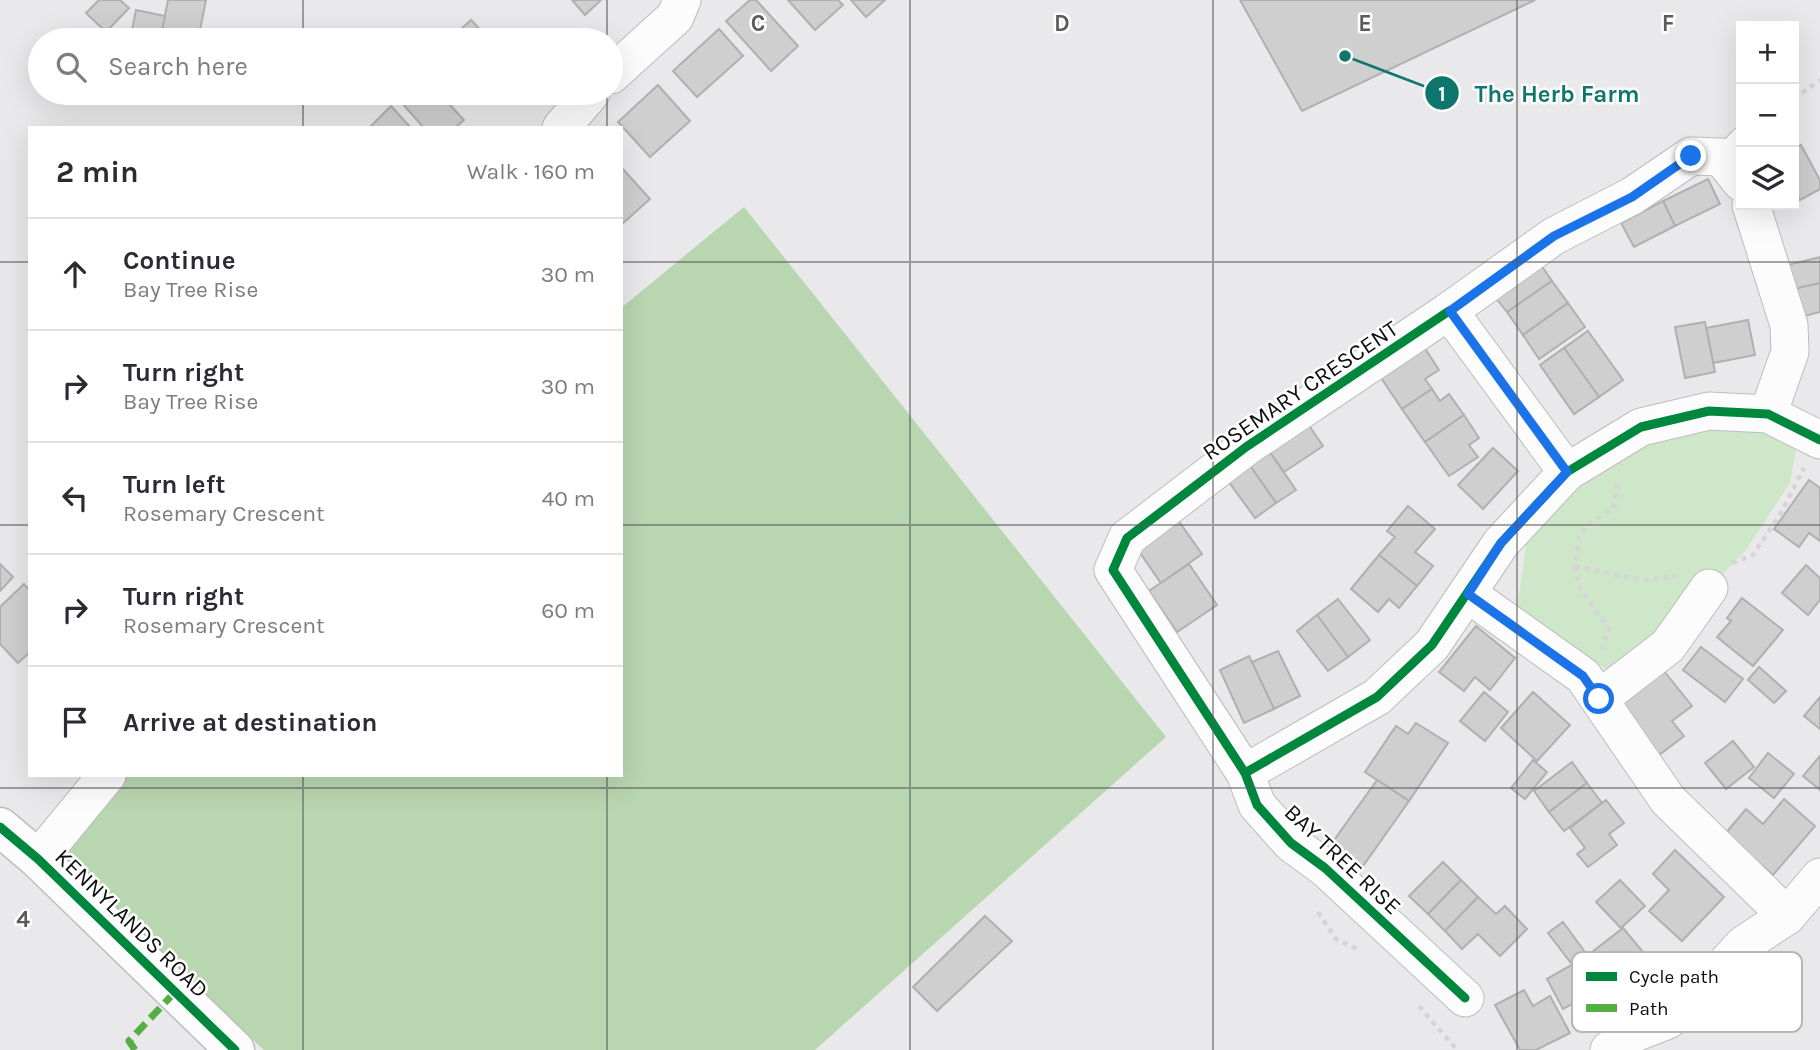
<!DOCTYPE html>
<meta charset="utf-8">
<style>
body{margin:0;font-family:Karla,sans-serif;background:#f7f7f7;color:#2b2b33}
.controls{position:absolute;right:21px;top:21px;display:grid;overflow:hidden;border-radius:0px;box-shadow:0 7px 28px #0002}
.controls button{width:63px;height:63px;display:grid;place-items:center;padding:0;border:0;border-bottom:2px solid #e1e1e2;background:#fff;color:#2b2b33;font:35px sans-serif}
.stop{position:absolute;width:21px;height:21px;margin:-16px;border:5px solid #1a73e8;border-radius:50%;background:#fff}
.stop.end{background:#1a73e8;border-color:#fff;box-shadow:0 2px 7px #0008}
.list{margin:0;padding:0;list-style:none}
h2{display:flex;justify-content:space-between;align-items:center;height:91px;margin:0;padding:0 28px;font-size:30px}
h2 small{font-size:23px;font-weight:400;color:#7c7c81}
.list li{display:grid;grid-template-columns:46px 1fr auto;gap:21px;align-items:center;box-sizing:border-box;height:112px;padding:0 28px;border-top:2px solid #e1e1e2}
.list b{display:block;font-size:26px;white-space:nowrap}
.list p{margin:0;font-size:23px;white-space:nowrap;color:#7c7c81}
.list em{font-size:23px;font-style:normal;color:#7c7c81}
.icon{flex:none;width:38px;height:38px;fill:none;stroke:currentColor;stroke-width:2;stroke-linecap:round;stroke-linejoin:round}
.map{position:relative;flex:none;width:1820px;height:1050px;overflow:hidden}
.search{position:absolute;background:#fff;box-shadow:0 7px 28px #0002;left:28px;top:28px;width:595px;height:77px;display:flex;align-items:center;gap:18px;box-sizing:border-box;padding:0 24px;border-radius:38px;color:#7c7c81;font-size:26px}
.panel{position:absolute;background:#fff;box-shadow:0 7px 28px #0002;left:28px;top:126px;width:595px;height:651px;border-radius:0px}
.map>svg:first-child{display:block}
.green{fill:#cfe7c9}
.forest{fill:#b8d6b0}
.building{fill:#d0cfd0;stroke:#b1b0b1;stroke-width:2}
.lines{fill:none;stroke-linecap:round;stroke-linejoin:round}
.lane-casing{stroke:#bdbdbf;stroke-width:20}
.street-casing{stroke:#bdbdbf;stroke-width:39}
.secondary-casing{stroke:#bdbdbf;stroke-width:41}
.path{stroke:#d5d5d6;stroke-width:4.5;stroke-dasharray:5 5;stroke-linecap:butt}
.lane{stroke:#fcfcfc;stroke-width:18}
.street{stroke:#fcfcfc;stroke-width:37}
.secondary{stroke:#fcfcfc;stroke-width:38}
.quiet{stroke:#54b044;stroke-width:7;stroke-dasharray:14 7;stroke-linecap:butt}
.cycleway-casing{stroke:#fff;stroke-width:13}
.cycleway{stroke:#00873e;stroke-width:9}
.route{stroke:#1a73e8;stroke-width:9}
.grid{fill:none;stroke:#5b5b5d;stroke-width:2;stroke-opacity:0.55}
.labels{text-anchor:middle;stroke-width:5;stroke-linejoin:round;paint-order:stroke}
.street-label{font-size:23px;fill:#0e0e10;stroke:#fff}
.key{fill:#fff;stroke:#b7b7b7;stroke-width:2}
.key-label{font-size:19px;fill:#0e0e10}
.grid-label{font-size:23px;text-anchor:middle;font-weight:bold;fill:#5b5b5d;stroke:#fff;stroke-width:5;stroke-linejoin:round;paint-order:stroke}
.leader{fill:none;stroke:#0f766e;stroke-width:2.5}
.callout-dot{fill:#0f766e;stroke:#fff;stroke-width:2.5}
.mark-label{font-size:21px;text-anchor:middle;font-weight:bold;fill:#fff}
.callout-label{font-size:24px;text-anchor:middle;font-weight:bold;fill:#0f766e;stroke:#fff;stroke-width:5;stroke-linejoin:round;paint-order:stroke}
</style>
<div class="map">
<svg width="1820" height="1050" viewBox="0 0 1820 1050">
<rect width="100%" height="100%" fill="#e9e9eb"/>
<path class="green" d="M1641,427H1746L1797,443L1790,483L1746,550L1709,588L1611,673L1517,609L1527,538L1567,472Z"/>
<path class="forest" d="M744,207L1166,737L815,1050H264L55,855L113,775H621V308Z"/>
<g class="building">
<path d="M99,0H120L129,8L106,32L86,13Z"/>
<path d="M168,0H206L198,40H160Z"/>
<path d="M572,0H601L585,15Z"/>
<path d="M750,0H756L798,46L771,71L726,21Z"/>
<path d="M788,0H838L843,5L815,30Z"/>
<path d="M851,0H885L866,17Z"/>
<path d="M1240,0H1535L1302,111Z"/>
<path d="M136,10L165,16L160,40H130Z"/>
<path d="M471,20L490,40H449Z"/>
<path d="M719,29L743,56L697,97L673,71Z"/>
<path d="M658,85L690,121L650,157L618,122Z"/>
<path d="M393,93H439L464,120L455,128H424Z"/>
<path d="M391,106L411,128H369Z"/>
<path d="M1801,145L1820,180V189L1800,200L1794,188V149Z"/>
<path d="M621,167L650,199L621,225Z"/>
<path d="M1708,179L1720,204L1675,226L1663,201Z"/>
<path d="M1663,201L1675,226L1634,247L1621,223Z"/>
<path d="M1820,257V283L1790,290L1784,266Z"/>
<path d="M1541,265L1552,281L1507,312L1495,297Z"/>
<path d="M1552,281L1568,303L1523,335L1507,312Z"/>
<path d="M1820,283V312L1796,318L1790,290Z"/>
<path d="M1568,303L1585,327L1539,359L1523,335Z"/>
<path d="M1748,320L1755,355L1713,363L1706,328Z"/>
<path d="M1705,322L1715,372L1685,378L1675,327Z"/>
<path d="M1588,331L1623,380L1599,397L1564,348Z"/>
<path d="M1419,339L1439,370L1425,379L1432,389L1402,409L1375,369Z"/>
<path d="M1564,348L1599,397L1574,414L1540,365Z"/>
<path d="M1432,389L1440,401L1449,394L1464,415L1425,442L1402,409Z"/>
<path d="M1464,415L1479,438L1469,445L1478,457L1449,476L1425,442Z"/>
<path d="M1308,424L1323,446L1284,472L1269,451Z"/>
<path d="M1493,448L1518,471L1483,509L1458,485Z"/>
<path d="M1269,451L1296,490L1276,503L1249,464Z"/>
<path d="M1249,464L1276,503L1255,518L1226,478Z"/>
<path d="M1809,480L1820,488V541L1809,533L1799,547L1774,529Z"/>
<path d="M1408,506L1435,529L1415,552L1433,566L1417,586L1379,555L1395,537L1387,531Z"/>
<path d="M1173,513L1202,554L1161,583L1133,543Z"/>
<path d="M1379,555L1417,586L1399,608L1389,599L1378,612L1351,589Z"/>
<path d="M0,564L13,577L0,591Z"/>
<path d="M1189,564L1217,605L1177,632L1149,591Z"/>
<path d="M1806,565L1820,578V600L1808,615L1782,593Z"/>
<path d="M24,584L30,591V652L18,663L0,644V607Z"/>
<path d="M1742,598L1783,630L1753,666L1717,637L1731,621L1727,618Z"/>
<path d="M1338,599L1370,640L1348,657L1317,615Z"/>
<path d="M1317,615L1348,657L1328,671L1297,631Z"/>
<path d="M1476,626L1515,658L1490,690L1475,677L1464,691L1439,672Z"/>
<path d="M1701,647L1743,679L1725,702L1683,670Z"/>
<path d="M1278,651L1300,696L1274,709L1252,662Z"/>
<path d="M1249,656L1274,709L1244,723L1220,670Z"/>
<path d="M1759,667L1786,691L1774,703L1748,680Z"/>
<path d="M1664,671L1692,706L1672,721L1684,736L1659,755L1620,706Z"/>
<path d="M1484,692L1508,712L1485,741L1460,721Z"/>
<path d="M1533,692L1570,725L1537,761L1501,728Z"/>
<path d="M1820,697V729L1804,716Z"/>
<path d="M1416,723L1448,743L1409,801L1365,772L1396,726L1408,734Z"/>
<path d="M1733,741L1754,767L1726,789L1705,763Z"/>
<path d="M1768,753L1794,774L1774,798L1749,778Z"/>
<path d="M1820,756V790L1803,776Z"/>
<path d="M1533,760L1547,772L1525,799L1511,788Z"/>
<path d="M1572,762L1587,783L1549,812L1534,791Z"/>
<path d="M1377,780L1409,801L1363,866L1332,843Z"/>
<path d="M1587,783L1602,803L1564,831L1549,812Z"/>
<path d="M1784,799L1815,826L1773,875L1725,834L1746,809L1763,824Z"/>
<path d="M1606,800L1624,823L1609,834L1617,845L1588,867L1577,854L1585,848L1570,828Z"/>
<path d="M1675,850L1724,897L1682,941L1649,911L1669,890L1653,874Z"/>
<path d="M1443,862L1461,880L1428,914L1409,896Z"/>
<path d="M1461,880L1478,897L1445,931L1428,914Z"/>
<path d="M1620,880L1645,906L1621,928L1596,902Z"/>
<path d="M1478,897L1496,914L1505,906L1527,929L1500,956L1478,934L1462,949L1445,931Z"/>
<path d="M985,916L1012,941L937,1011L913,987Z"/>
<path d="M1563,922L1585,952L1571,963L1548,933Z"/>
<path d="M1623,928L1653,964L1617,993L1587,956Z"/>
<path d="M1575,963L1591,994L1563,1009L1547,979Z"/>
<path d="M1524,990L1533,1006L1550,996L1570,1033L1536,1050H1520L1495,1005Z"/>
</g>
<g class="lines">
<g class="lane-casing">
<path id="lane" d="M1721,157L1741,136"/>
</g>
<g class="street-casing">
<g id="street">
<path d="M611,75L675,17L682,0"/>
<path d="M561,128L591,93"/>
<path d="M1751,205L1789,325L1790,352L1768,414"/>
<path d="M1449,311L1246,447L1127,538L1113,570L1245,773L1257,805L1291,843L1325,868L1465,998"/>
<path d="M1567,472L1449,311L1554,236L1632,196L1691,156L1721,157L1741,182"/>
<path d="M1468,594L1583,676L1668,800L1787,916"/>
<path d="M1599,699L1668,646L1709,588"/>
<path d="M1245,773L1377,697L1432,645L1501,543L1567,472L1641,427L1709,411L1768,414L1820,440"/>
<path d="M38,859L107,775"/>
<path d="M1609,1050L1632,1034L1668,1020L1694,999L1743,945L1787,916L1820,877"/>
</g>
</g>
<g class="secondary-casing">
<path id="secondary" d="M0,827L38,859L235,1050"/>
</g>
<g class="path">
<path d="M1794,99L1820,80"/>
<path d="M1732,563L1753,555L1781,513L1804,468"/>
<path d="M1575,566L1642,580L1676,576"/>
<path d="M1602,650L1609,629L1580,588L1575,566L1579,537L1590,523L1614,508L1617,482"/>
<path d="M1318,912L1336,939L1359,950"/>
<path d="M1419,1006L1457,1050"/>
</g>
<use href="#lane" class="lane"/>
<use href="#street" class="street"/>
<use href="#secondary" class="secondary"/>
<path class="quiet" d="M135,1050L129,1041L175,992"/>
<g class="cycleway-casing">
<g id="cycleway">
<path d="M1449,311L1246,447L1127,538L1113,570L1245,773L1257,805L1291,843L1325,868L1465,998"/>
<path d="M1245,773L1377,697L1432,645L1501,543L1567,472L1641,427L1709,411L1768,414L1820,440"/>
<path d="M0,827L38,859L235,1050"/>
</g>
</g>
<use href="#cycleway" class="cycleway"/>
</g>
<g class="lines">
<path class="route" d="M1599,699L1583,676L1468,594L1501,543L1567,472L1450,311L1554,236L1632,197L1691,156"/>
</g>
<path class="grid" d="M303,0V40M607,0V40M910,0V1050M1213,0V1050M1517,0V1050M303,93V128M607,93V128M0,262H30M621,262H1820M0,525H30M621,525H1820M303,775V1050M607,775V1050M0,788H1820"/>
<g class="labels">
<g class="street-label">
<text transform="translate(1300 390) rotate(-34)" y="8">ROSEMARY CRESCENT</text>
<text transform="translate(1343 859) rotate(43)" y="8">BAY TREE RISE</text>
<text transform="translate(132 923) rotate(44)" y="8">KENNYLANDS ROAD</text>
</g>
</g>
<rect x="1572" y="952" width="230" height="80" rx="10" class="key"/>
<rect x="1586" y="972" width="31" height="9" fill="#00873e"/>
<rect x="1586" y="1004" width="31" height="8" fill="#54b044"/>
<g class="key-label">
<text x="1629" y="983">Cycle path</text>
<text x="1629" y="1015">Path</text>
</g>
<g class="grid-label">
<text x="758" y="31">C</text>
<text x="1062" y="31">D</text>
<text x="1365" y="31">E</text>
<text x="1668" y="31">F</text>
<text x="23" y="927">4</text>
</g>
<path class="leader" d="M1345 56L1442 93"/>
<g class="callout-dot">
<circle cx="1345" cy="56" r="7"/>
<circle cx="1442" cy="93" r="18"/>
</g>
<g class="mark-label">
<text x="1442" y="101">1</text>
</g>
<g class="callout-label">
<text x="1557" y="102">The Herb Farm</text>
</g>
</svg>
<div class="controls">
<button>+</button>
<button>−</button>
<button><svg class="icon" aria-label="layers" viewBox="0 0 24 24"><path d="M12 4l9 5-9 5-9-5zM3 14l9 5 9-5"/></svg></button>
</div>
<div class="stop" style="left:1599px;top:699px"></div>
<div class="stop end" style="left:1691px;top:156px"></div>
<div class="search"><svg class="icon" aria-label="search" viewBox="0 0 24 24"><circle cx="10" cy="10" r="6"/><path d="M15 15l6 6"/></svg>Search here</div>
<section class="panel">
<h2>2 min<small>Walk · 160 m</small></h2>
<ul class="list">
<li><svg class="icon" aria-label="ahead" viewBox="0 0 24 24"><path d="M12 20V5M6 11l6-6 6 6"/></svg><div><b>Continue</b><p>Bay Tree Rise</p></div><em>30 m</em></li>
<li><svg class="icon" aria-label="right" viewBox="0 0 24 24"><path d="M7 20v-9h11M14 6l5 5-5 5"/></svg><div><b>Turn right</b><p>Bay Tree Rise</p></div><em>30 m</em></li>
<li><svg class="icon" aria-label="left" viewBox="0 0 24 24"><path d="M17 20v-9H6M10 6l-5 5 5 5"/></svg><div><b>Turn left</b><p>Rosemary Crescent</p></div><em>40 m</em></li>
<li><svg class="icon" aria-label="right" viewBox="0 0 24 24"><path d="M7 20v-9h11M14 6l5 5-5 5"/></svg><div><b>Turn right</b><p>Rosemary Crescent</p></div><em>60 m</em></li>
<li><svg class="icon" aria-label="arrive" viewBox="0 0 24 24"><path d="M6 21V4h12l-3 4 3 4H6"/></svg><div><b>Arrive at destination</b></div></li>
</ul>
</section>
</div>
